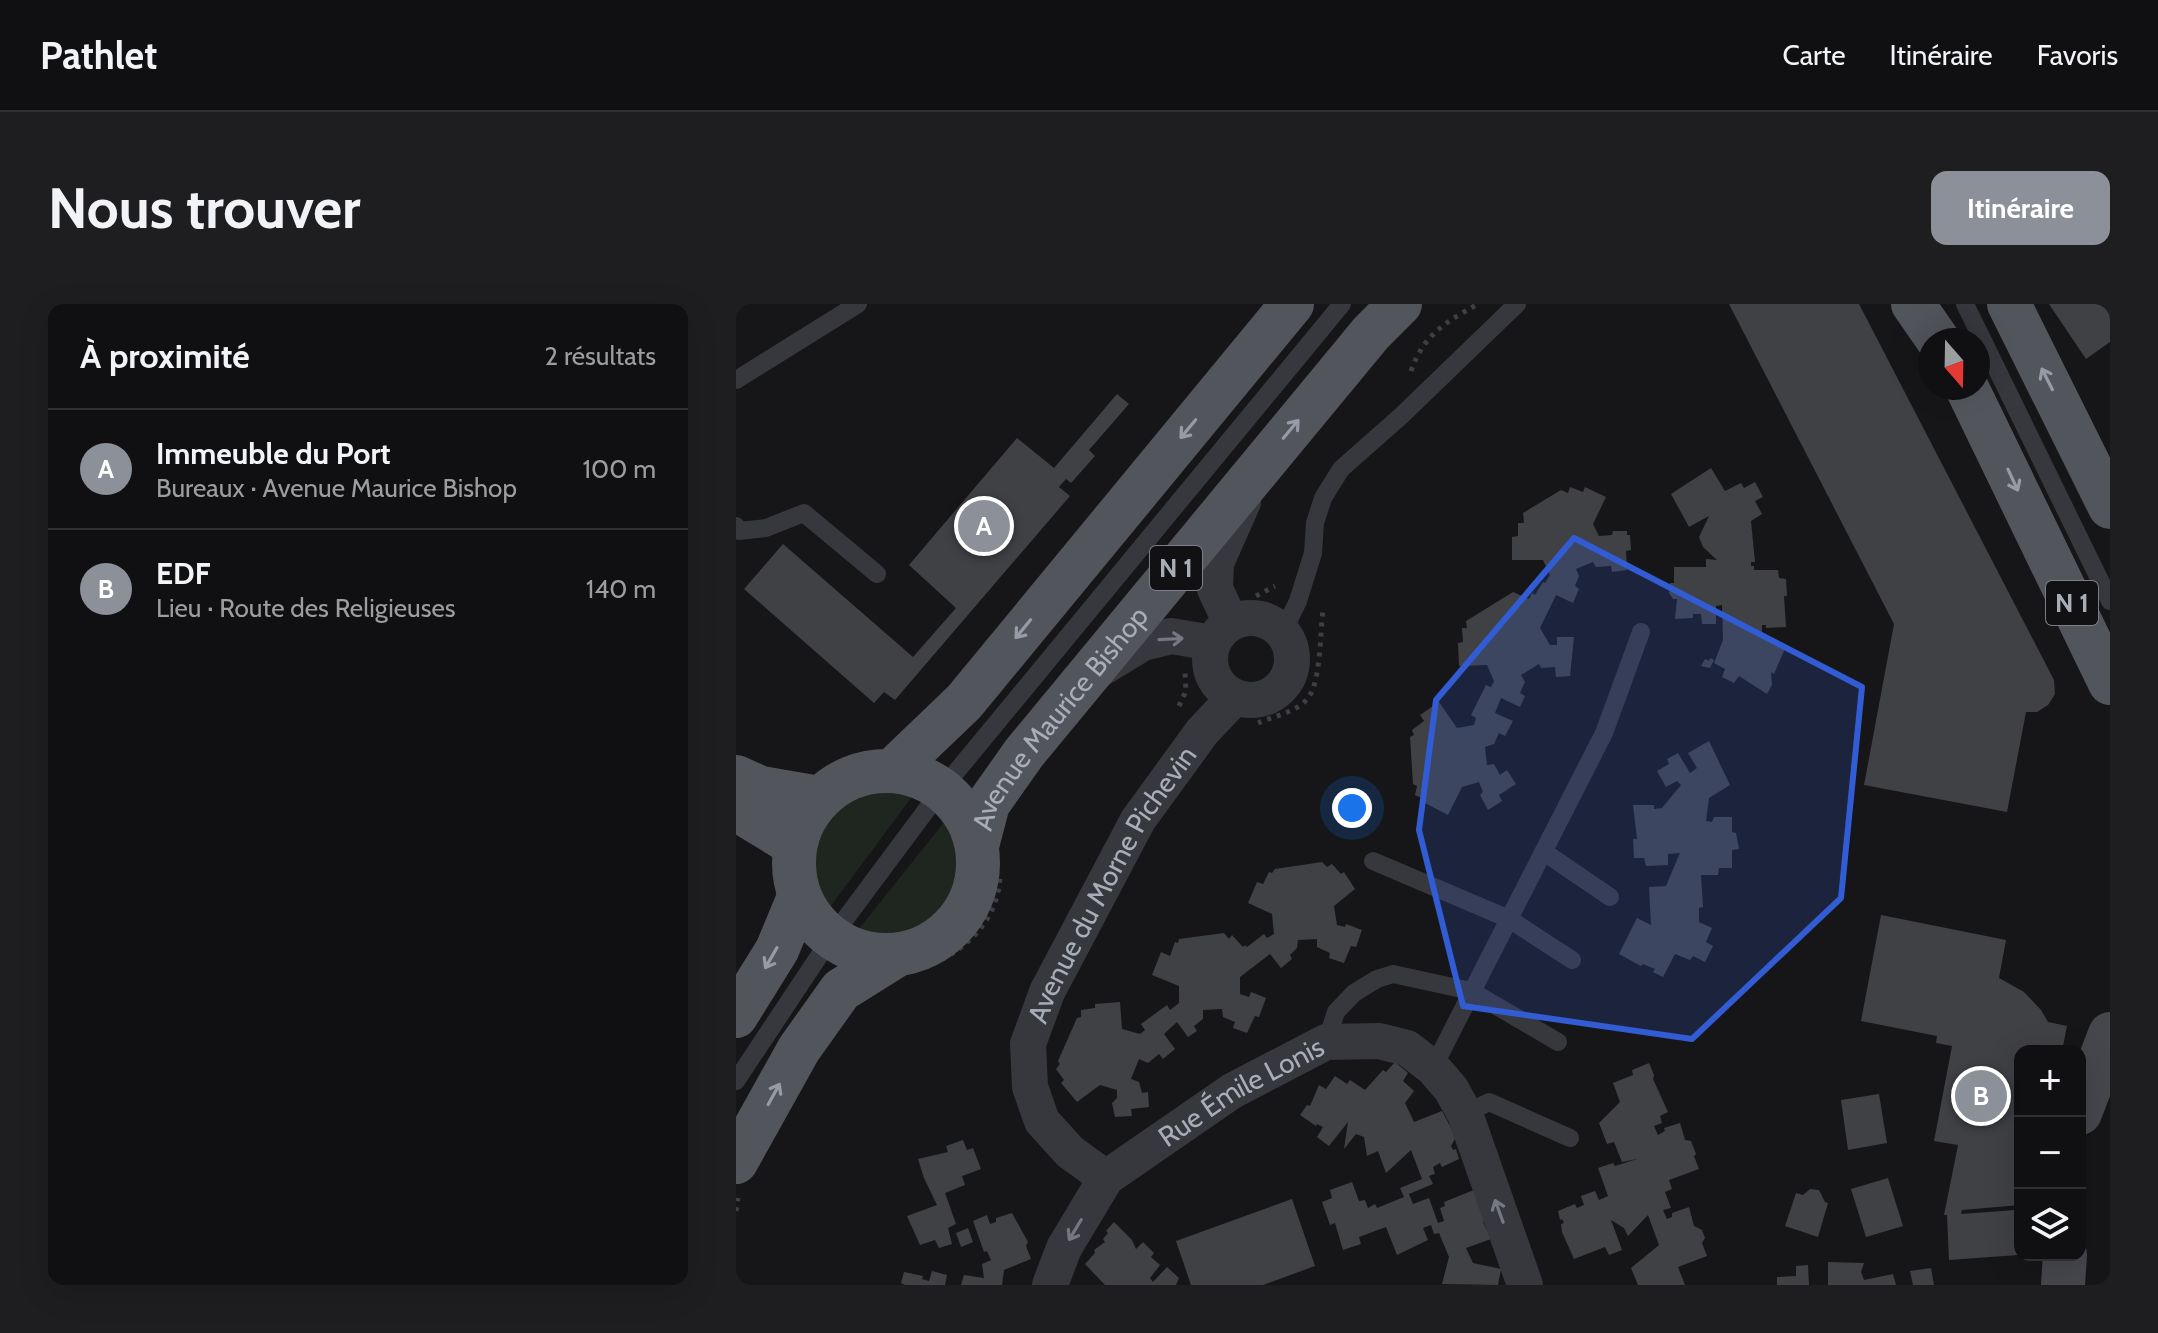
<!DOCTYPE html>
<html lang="fr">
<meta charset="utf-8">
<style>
body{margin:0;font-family:Cabin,sans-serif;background:#1e1e20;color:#f1f3f6}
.controls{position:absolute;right:24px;bottom:24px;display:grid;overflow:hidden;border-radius:16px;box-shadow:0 8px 32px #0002}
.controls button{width:72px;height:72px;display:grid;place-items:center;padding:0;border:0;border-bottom:2px solid #303032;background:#101012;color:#f1f3f6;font:40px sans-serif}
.compass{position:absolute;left:1182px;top:24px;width:72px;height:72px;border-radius:50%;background:#101012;box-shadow:0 8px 32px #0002;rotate:160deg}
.you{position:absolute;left:616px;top:504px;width:28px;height:28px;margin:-20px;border:6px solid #fff;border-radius:50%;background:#1a73e8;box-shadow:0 0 0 12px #1a73e833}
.badge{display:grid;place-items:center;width:52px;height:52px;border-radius:50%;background:#8c9099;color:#fff;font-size:26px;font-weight:700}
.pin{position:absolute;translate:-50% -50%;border:4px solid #fff;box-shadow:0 2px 8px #0006}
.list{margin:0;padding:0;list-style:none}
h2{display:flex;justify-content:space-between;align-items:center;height:104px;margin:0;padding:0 32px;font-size:34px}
h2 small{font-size:26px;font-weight:400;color:#9c9d9f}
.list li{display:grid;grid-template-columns:52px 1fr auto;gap:24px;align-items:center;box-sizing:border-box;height:120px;padding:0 32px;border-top:2px solid #303032}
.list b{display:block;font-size:30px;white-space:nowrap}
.list p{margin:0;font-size:26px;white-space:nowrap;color:#9c9d9f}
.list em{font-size:26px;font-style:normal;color:#9c9d9f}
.icon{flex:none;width:44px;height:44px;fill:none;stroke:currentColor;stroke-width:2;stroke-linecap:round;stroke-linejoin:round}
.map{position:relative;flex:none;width:1374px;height:981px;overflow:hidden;border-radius:16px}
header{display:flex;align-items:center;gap:48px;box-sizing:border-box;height:112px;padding:0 40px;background:#101012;border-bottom:2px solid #303032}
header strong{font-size:38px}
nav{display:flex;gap:44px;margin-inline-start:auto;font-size:28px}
.intro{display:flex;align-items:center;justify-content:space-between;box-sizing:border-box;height:192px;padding:0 48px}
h1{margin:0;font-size:56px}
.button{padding:20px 36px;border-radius:16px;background:#8c9099;color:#fff;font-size:28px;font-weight:700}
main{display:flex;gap:48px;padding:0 48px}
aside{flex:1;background:#101012;border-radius:16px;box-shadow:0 8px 32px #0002}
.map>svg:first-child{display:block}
.green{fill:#1e261f}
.building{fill:#404145}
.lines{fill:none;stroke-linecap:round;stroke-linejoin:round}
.path{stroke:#3d3f44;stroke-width:5;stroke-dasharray:4 6;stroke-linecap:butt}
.lane{stroke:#37383d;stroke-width:18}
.street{stroke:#37383d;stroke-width:36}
.secondary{stroke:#45474d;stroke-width:44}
.primary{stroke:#53555c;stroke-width:44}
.oneway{stroke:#979ba6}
.oneway2{stroke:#757881}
.marked{fill:#325cd3;fill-opacity:0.2;stroke:#325cd3;stroke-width:6;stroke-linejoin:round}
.labels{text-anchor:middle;stroke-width:6;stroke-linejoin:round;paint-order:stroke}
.shield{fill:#111113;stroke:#7b7e86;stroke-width:2}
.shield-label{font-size:26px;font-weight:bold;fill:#a8adb8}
.street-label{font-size:28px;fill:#a8adb8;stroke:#111113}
</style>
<header>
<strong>Pathlet</strong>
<nav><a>Carte</a><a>Itinéraire</a><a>Favoris</a></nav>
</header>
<div class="intro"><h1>Nous trouver</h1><a class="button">Itinéraire</a></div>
<main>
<aside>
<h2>À proximité<small>2 résultats</small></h2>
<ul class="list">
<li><span class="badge">A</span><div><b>Immeuble du Port</b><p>Bureaux · Avenue Maurice Bishop</p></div><em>100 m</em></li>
<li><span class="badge">B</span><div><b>EDF</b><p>Lieu · Route des Religieuses</p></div><em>140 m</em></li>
</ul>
</aside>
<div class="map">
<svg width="1374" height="981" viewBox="0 0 1374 981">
<rect width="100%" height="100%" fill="#161618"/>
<g class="green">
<path d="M137,485H159L178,490L91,607C61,552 72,502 137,485Z"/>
<path d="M209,517C217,532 225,547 224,565C222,598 193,629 159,632C146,634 134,630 122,626Z"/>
</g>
<g class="building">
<path d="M993,0H1123L1318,376L1319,390L1312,401L1301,408H1290L1271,508L1128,481L1158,320Z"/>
<path d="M1313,0H1369L1374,8V38L1350,55Z"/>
<path d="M381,90L393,100L353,146L359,152L335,179L330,175L323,183L334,192L159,396L148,388L138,399L8,285L47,240L177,353L220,304L173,261L281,134L318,164Z"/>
<path d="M975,164L989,187L1005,179L1008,184L1019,178L1027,193L1019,197L1026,210L1015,217L1019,258H1015V262H1018V266H1042L1043,274L1050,275L1051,292H1048L1050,323L1030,324V321H1026V331L1050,342L1038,370L1035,368L1036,381L1031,390L1003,372L998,379L986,373L989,365L978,359L987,336L986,301L980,302V320H966L965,310H957V314L939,315L941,295H937L933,289L934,279H938V263H970V255L981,256L967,243L963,233L973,212L953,223L935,190Z"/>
<path d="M834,183L847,188L849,183L870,193L857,220L863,232L876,231L877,227H891V231H894L895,246L890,247L891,266L876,268L875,262L860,263L857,258L840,265L843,272L839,282L843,285L837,299L820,291L804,324L814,341H821V333H838L834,372L820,373L819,363L805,364L803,360L785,371L789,378L784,389L789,392L784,403L765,394L759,409L777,417L769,432L763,429L758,440L749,443L751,461L758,460L764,471L771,466L780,480L763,491L766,497L752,506L744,491L747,488L743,478L726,483L712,511L689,499L690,496L679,491L681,482L677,480L674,433L678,431L676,426L688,417L684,411L703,398L721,424L738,421L740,414L735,411L750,381L755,383L758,377L751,361L723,362L722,339L727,338L726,324H731L730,317L777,288L793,295L796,289L799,291L807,278L809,279L814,271L807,256H776V233L782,232V219H788L787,209L825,186L832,189Z"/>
<path d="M974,354L978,356L974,364L965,362L969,355L973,357Z"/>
<path d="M973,437L994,481L973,494L970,517L976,518L978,513H996V528L1000,529L1003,545L996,546V564H983L982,571H965L967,603L963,604V618L976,624L970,638L977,642L969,658L957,652L954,656L939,650L927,673L917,668L919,665L907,660L905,662L883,650L901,614L915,621L913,583L930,582L944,549L932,550V561L910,562L908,554H898L897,535H901L897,501H918V505L926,504L945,481L941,477L930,483L921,467L933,460L931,455L942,449L954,469L961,464L952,449Z"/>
<path d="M586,558L591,563L596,560L605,570L608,568L619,585L598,602L601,621L609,623L610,620L626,626L620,643L615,642L608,659L593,654L594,649L581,643V635L562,636L561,644L554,651L556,655L545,664L534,650L504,673V690L513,693L515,688L530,694L523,713L519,712L511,729L497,724L499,718L487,713L486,705L467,706V715L458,722L461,727L452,733L441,718L428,730L439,745L427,755L423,750L412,759L403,755L395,775L403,778L406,789L412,788L413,803L395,805L396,812L379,813L376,799L381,794V786L364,781L341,798L325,779L328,776L320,765L324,760L322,757L341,714L345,713V706L359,704V700L384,698L386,725L404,730L409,726L405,720L431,701L434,706L443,699V682L416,671L425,648L434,652L439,638L442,639L443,635L488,629L493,635L496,631L507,643L509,641L511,643L528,630L531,634L538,630L536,610L512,599L521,578L527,580L533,568L536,569L539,565Z"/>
<path d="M1145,611L1270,636L1263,674L1288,688L1305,706L1312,718L1331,722L1326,747H1284V901L1226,906L1225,910L1279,906L1282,951L1213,956L1211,911H1208L1222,841L1198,837L1216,742L1200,739L1201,732L1125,717Z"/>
<path d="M659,758L672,769L667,777L678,787L669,799L678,818L706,807L720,833L715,842L717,846L720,845L723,855L706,863L704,859L697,863L699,870L693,872L697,880L673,890L677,900L693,894L702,919L708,917L704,904L709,902L708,898L738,886L749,917L747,918L755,935L730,944L737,959L765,965L762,981L706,980L713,953L703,929L698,930L695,921L687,924L692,936L661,951L650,923L623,933L625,940L607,946L599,919L594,921L586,898L596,894L594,886L616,878L623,897L629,896L632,904L639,900L641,904L668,893L664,884L686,875L675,846L650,869L642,847L631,852L628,833L620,830L608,845L612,818L593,842L581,833L587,823L581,820L580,822L564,811L571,801L574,802L583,781L590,785L599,772L611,780L614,776L629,786L647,766L650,768Z"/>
<path d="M913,759L918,771L917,775L932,808L924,812L926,819L918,822L922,831L929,827L928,824L944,819L949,836L955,837L960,850L958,852L963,865L933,876L936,885L929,888L935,904L927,906L931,915L936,913V909L953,903L958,922L966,926L969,934L966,939L971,952L942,963L949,981H902L895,964L923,941L912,911L892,932L888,924L875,916L886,946L873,951L869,943L838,955L826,928L825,920L828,919L826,915L824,916L822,907L839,900L841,904L848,901L845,892L859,887L863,896L872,892L862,864L877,859L879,862L901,855L886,858L878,838L871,840L863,819L884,798L877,779L897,771L896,766Z"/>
<path d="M1143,790L1151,839L1112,846L1105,796Z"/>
<path d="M227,836L231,846L237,844L245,865L226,872L229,881L209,889L220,920L212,924L216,940L203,944L199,936L184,941L171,912L201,901L188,874L182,855L212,848L210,842Z"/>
<path d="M1152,874L1167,922L1130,933L1115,885Z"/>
<path d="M1074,885L1083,886L1089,898L1092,899L1082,933L1049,922L1060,889L1067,891Z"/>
<path d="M556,895L579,962L527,981H455L440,937Z"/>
<path d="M276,909L292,938L290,942L295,955L268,966L266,981H225L228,971L248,974L246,960L255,956L251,947L248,948L237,917L251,911L254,920L260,918V914Z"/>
<path d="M378,918L396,936L400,945L407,938L418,949L415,953L424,961L414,974L417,978L431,963L443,974L440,981H369L349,960L359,949L358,946L369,938L367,935L372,929L370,927Z"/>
<path d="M232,924L237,938L225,943L220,929Z"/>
<path d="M1092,958L1128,959L1125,968L1128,976L1157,970L1160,981H1092Z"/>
<path d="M1072,961L1073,981H1041V973L1060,972V962Z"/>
<path d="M1195,964L1198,981H1177L1174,967Z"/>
<path d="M196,967L211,971L209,981H169L165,979L168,968L187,972L186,975L193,977Z"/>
</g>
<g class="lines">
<g class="path">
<path d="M675,67C688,30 710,18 742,0"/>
<path d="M520,292L539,282"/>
<path d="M443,402L450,387L449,369"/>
<path d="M522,419C538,412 562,408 573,393C585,374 584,329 587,306"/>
<path d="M197,660C234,643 263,613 264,571"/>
<path d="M0,907L2,894"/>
</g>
<g class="lane">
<path d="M1229,0L1374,297"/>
<path d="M0,76L122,0"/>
<path d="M0,222L3,227L30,224L68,209L141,270"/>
<path d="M547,328L562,297L577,249L579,219L587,194L605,165L665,112L781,0"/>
<path d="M808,548L874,593"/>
<path d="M637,557L773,615L836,656"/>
<path d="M590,738L600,708L618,689L641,675L657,670L735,687L822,738"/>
<path d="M697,764L868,429L905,328"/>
<path d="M0,777L95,634L206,485L606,0"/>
<path d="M729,810L753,798L834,834"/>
</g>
<g class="street">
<circle cx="515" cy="355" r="41"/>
<path d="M495,319L479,285L480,259L507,198"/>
<path d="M366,364L407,339L435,332L477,339"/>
<path id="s1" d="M370,874L334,848L306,817L294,783L292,740L311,688L402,516L466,428L499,393"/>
<path id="s2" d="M314,981L328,944L370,874L496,787L590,738L643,737L671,744L697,764L715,785L729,810L789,981"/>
</g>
<g class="secondary">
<path d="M1344,809L1374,730"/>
<path d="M1327,981L1329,951"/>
</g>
<g class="primary">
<path d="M1177,0L1202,36"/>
<path d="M1273,0L1374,203"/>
<path d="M1231,84L1374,379"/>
<circle cx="150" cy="559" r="92"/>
<path d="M156,467L228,398L556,0"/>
<path d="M0,473L25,484L83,494"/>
<path d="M0,505L59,541"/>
<path id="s3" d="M241,542L252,500L288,449L635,29L664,0"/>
<path d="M0,712L41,646L63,593"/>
<path d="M0,858L63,745L105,686L161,651"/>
</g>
</g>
<defs><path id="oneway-shaft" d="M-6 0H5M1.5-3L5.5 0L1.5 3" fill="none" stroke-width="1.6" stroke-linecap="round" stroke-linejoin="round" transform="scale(2)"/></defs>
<g class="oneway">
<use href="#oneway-shaft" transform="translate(1311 75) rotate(-117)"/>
<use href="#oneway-shaft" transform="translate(452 125) rotate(130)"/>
<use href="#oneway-shaft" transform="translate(555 125) rotate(-50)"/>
<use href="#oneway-shaft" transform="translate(1277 176) rotate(65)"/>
<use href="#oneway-shaft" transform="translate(287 325) rotate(129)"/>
<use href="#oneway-shaft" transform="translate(35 654) rotate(120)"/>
<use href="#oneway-shaft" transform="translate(38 790) rotate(-61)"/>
</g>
<g class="oneway2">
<use href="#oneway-shaft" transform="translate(435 335) rotate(-3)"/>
<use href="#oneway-shaft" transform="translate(763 907) rotate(-110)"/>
<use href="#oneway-shaft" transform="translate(339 926) rotate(121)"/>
</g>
<path class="marked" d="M838,234L1126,383L1105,594L956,735L727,702L683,526L700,396Z"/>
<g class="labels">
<g class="shield">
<rect x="414" y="242" width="52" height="44" rx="6"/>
<rect x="1310" y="277" width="52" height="44" rx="6"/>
</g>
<g class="shield-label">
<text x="440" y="273">N 1</text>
<text x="1336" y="308">N 1</text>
</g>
<g class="street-label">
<text dy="10" stroke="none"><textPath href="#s3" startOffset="154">Avenue Maurice Bishop</textPath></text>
<text dy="10" stroke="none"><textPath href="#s1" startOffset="346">Avenue du Morne Pichevin</textPath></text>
<text dy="10" stroke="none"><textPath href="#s2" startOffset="282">Rue Émile Lonis</textPath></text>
</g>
</g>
</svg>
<div class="controls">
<button>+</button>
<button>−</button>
<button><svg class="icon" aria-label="layers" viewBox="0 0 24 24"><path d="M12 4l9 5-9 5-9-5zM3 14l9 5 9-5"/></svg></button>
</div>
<svg class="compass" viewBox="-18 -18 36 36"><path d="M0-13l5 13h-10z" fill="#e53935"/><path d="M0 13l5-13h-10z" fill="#9c9d9f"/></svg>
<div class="you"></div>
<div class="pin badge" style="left:248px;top:222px">A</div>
<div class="pin badge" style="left:1245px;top:792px">B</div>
</div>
</main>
